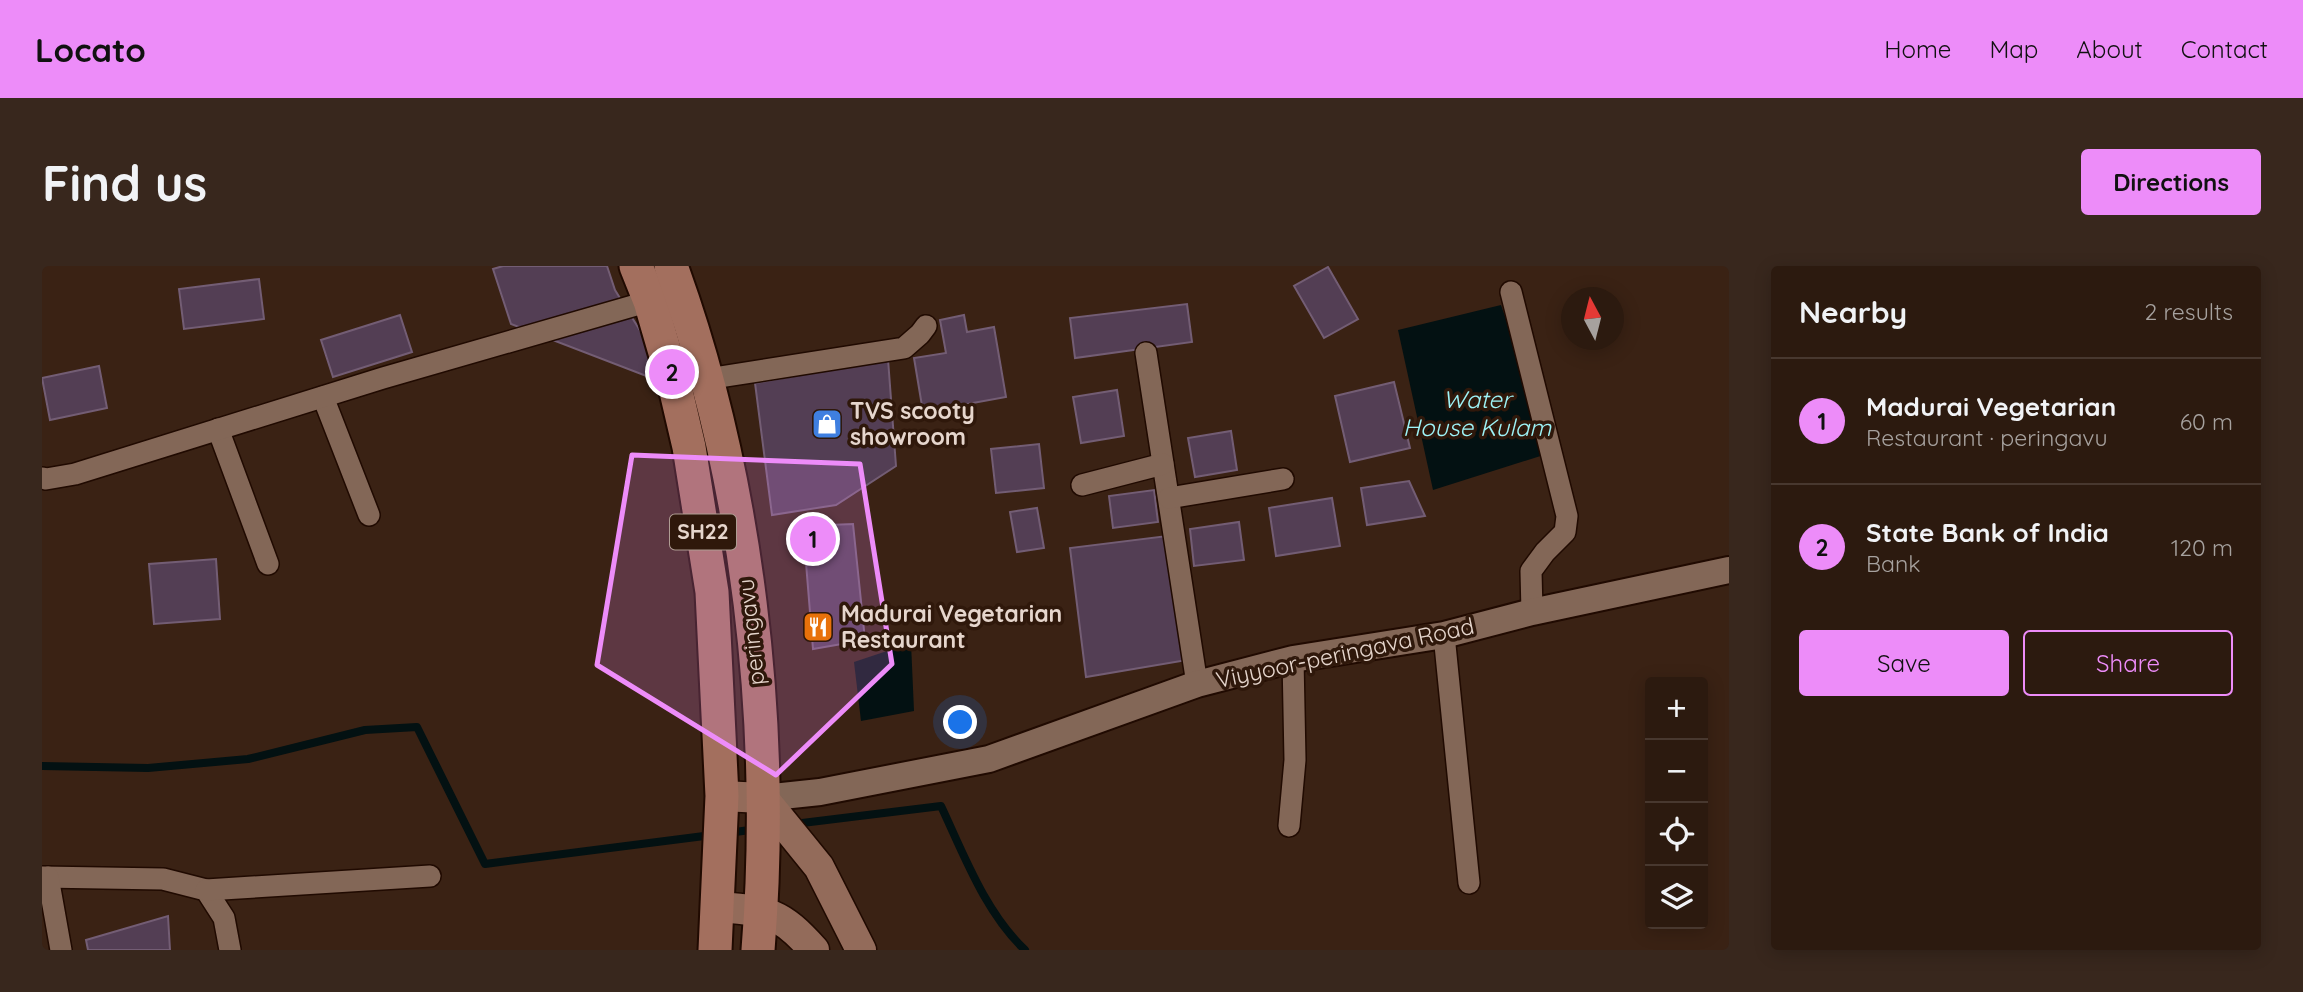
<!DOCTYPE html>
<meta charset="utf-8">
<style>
body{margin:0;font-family:Quicksand,sans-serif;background:#38271d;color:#f1f3f6}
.controls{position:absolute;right:21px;bottom:21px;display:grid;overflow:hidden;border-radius:7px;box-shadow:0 4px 18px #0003}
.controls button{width:63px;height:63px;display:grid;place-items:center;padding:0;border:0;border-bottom:2px solid #48382f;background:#2c1a0f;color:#f1f3f6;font:35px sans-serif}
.compass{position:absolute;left:1519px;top:21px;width:63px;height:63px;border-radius:50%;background:#2c1a0f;box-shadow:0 4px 18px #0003;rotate:353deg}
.you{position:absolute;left:919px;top:457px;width:24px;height:24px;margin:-18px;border:5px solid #fff;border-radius:50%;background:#1a73e8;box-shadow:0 0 0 10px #1a73e833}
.badge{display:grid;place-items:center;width:46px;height:46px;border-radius:50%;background:#ed8cf9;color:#111;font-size:23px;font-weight:700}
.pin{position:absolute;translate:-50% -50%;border:4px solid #fff;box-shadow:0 2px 7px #0006}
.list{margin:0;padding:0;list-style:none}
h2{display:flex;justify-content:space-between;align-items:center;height:91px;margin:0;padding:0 28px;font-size:30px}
h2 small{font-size:23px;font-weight:400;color:#a6a19e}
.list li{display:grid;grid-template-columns:46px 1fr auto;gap:21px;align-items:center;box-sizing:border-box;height:126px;padding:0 28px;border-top:2px solid #48382f}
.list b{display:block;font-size:26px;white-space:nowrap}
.list p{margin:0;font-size:23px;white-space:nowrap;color:#a6a19e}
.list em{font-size:23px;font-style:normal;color:#a6a19e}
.actions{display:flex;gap:14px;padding:21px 28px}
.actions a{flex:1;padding:16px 0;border:2px solid #ed8cf9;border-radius:7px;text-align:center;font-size:24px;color:#ed8cf9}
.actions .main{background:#ed8cf9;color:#111}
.icon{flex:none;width:38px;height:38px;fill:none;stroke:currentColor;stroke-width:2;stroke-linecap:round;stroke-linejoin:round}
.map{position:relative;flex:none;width:1687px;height:684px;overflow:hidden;border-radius:7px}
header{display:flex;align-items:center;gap:42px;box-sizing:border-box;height:98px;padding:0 35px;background:#ed8cf9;color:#111}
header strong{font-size:33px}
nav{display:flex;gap:38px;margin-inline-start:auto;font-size:24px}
.intro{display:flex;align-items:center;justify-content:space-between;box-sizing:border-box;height:168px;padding:0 42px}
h1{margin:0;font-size:49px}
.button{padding:18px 32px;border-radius:7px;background:#ed8cf9;color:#111;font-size:24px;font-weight:700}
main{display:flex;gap:42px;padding:0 42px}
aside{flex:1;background:#2c1a0f;border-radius:7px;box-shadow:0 4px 18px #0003}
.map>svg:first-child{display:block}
.water{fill:#031112}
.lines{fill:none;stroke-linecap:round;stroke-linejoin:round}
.stream{stroke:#031112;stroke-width:8}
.building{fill:#533e54;stroke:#735d74;stroke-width:2}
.minor-casing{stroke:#200a01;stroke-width:24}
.tertiary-casing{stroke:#200a01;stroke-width:30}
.secondary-casing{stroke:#200a01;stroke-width:33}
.primary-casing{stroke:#200a01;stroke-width:37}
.minor{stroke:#836757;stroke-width:21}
.tertiary{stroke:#836757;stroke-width:26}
.secondary{stroke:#936b5a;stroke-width:30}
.primary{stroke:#a36f5e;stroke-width:33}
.marked{fill:#ed8cf9;fill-opacity:0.2;stroke:#ed8cf9;stroke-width:5;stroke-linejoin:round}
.labels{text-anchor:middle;stroke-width:7;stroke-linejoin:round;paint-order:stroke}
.shield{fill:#2f180b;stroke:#af9d93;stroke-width:2}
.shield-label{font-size:21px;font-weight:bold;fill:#e6d6cd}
.poi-label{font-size:23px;font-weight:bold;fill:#e6d6cd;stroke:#2f180b;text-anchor:start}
.street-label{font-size:23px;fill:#e6d6cd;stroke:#2f180b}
.water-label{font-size:24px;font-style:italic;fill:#9ef4f8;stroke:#2f180b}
</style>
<header>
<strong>Locato</strong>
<nav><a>Home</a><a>Map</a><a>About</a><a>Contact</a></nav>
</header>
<div class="intro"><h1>Find us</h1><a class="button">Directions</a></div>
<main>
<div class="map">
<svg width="1687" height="684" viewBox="0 0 1687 684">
<rect width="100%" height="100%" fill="#3a2214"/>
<g class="water">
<path d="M1459,39L1511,186L1391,224L1356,64Z"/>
<path d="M869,377L872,445L819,455L812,396Z"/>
</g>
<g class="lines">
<g class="stream">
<path d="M0,500L106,502L206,493L323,464L375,461L443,598L670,569"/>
<path d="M752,558L899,540C922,589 943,646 983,684"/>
<path d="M686,567L715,563"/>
</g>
</g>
<g class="building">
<path d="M461,0H565L573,24L633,121L469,58L451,3Z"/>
<path d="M1286,1L1316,53L1282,72L1252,20Z"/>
<path d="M217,13L222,53L142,63L137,23Z"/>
<path d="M1145,38L1150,76L1033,92L1028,52Z"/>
<path d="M358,49L370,86L291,111L279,74Z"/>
<path d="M922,49L925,66L952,61L964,131L881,146L872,92L904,87L898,54Z"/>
<path d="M846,93L854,200L794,239L730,249L713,117Z"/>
<path d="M57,100L65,142L8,154L0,112Z"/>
<path d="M1352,116L1368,182L1308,196L1293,130Z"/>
<path d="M1075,124L1082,170L1039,177L1031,131Z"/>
<path d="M1189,165L1195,204L1153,211L1146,172Z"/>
<path d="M997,178L1002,222L954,227L949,183Z"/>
<path d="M1367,215L1383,250L1325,259L1319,222Z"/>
<path d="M1112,224L1116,256L1071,262L1067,230Z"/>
<path d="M1290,232L1298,280L1234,290L1227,242Z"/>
<path d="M995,242L1002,282L975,286L968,246Z"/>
<path d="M1197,256L1202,294L1152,300L1148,263Z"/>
<path d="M811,258L823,374L771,383L761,260Z"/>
<path d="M1125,270L1151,393L1044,411L1028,282Z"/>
<path d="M174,293L178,353L112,358L107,298Z"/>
<path d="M126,650L128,684H46L44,674Z"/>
</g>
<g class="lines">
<g class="minor-casing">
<g id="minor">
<path d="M1469,26L1525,250L1523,266L1503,286L1489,305L1490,346"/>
<path d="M1104,87L1155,418"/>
<path d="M665,113L862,82L878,68L884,60"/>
<path d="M281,131L327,249"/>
<path d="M176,163L226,298"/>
<path d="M0,212L4,213L33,208L341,112L608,35"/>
<path d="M1040,219L1121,198"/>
<path d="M1127,232L1241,213"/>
<path d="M1402,369L1427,617"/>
<path d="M1247,560L1253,494L1251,393"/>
<path d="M0,611L121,613L164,624L182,652L188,684"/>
<path d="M6,611L19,684"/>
<path d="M164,624L388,610"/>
</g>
</g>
<g class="tertiary-casing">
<path id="tertiary" d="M721,532L778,526L947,493L1155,418L1251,393L1402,369L1490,346L1687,304"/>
</g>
<g class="secondary-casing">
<g id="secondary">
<path d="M680,530L721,532L777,601L819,684"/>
<path d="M675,641C726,645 737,645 772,684"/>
</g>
</g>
<g class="primary-casing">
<g id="primary">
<path d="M594,0L608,35L633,121L647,181L670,326L680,530L673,684"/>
<path d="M629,0C706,211 734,461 716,684"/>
</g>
</g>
<use href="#minor" class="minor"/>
<use href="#tertiary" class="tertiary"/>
<use href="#secondary" class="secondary"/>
<use href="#primary" class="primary"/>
</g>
<path class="marked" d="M590,189L818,198L850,398L734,509L555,399Z"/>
<defs>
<g id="shop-square" transform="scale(1.575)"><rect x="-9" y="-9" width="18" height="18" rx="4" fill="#3f7fe0" stroke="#2f180b"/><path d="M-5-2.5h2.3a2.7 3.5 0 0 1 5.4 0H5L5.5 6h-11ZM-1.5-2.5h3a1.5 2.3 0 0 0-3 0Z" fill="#fff"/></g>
<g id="restaurant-square" transform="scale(1.575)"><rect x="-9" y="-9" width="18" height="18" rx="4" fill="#e8710a" stroke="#2f180b"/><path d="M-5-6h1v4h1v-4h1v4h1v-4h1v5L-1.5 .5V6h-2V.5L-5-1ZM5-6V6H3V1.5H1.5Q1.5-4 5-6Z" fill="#fff"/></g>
</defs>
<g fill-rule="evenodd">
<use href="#shop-square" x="785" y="158"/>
<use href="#restaurant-square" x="776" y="361"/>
</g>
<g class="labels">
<rect class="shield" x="628" y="248.5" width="66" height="35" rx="5"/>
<g class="shield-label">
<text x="661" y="273">SH22</text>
</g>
<g class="poi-label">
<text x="808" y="153">TVS scooty<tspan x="808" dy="26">showroom</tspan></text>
<text x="799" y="356">Madurai Vegetarian<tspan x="799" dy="26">Restaurant</tspan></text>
</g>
<g class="street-label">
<text transform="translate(709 366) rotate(-96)" y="8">peringavu</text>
<text transform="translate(1303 387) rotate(-12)" y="8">Viyyoor-peringava Road</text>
</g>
<g class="water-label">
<text x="1435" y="142">Water<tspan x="1435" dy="28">House Kulam</tspan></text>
</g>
</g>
</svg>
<div class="controls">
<button>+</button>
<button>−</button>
<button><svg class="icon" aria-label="locate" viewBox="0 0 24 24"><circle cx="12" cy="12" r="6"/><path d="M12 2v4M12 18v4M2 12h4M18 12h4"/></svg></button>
<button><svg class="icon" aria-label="layers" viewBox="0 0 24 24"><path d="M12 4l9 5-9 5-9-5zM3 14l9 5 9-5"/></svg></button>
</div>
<svg class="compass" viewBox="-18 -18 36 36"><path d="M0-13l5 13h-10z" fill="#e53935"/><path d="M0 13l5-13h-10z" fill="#a6a19e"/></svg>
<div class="you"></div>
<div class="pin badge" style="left:771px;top:273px">1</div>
<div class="pin badge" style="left:630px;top:106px">2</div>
</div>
<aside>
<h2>Nearby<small>2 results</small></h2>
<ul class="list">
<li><span class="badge">1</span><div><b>Madurai Vegetarian</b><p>Restaurant · peringavu</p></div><em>60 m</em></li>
<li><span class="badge">2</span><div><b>State Bank of India</b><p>Bank</p></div><em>120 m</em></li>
</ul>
<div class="actions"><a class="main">Save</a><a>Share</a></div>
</aside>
</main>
